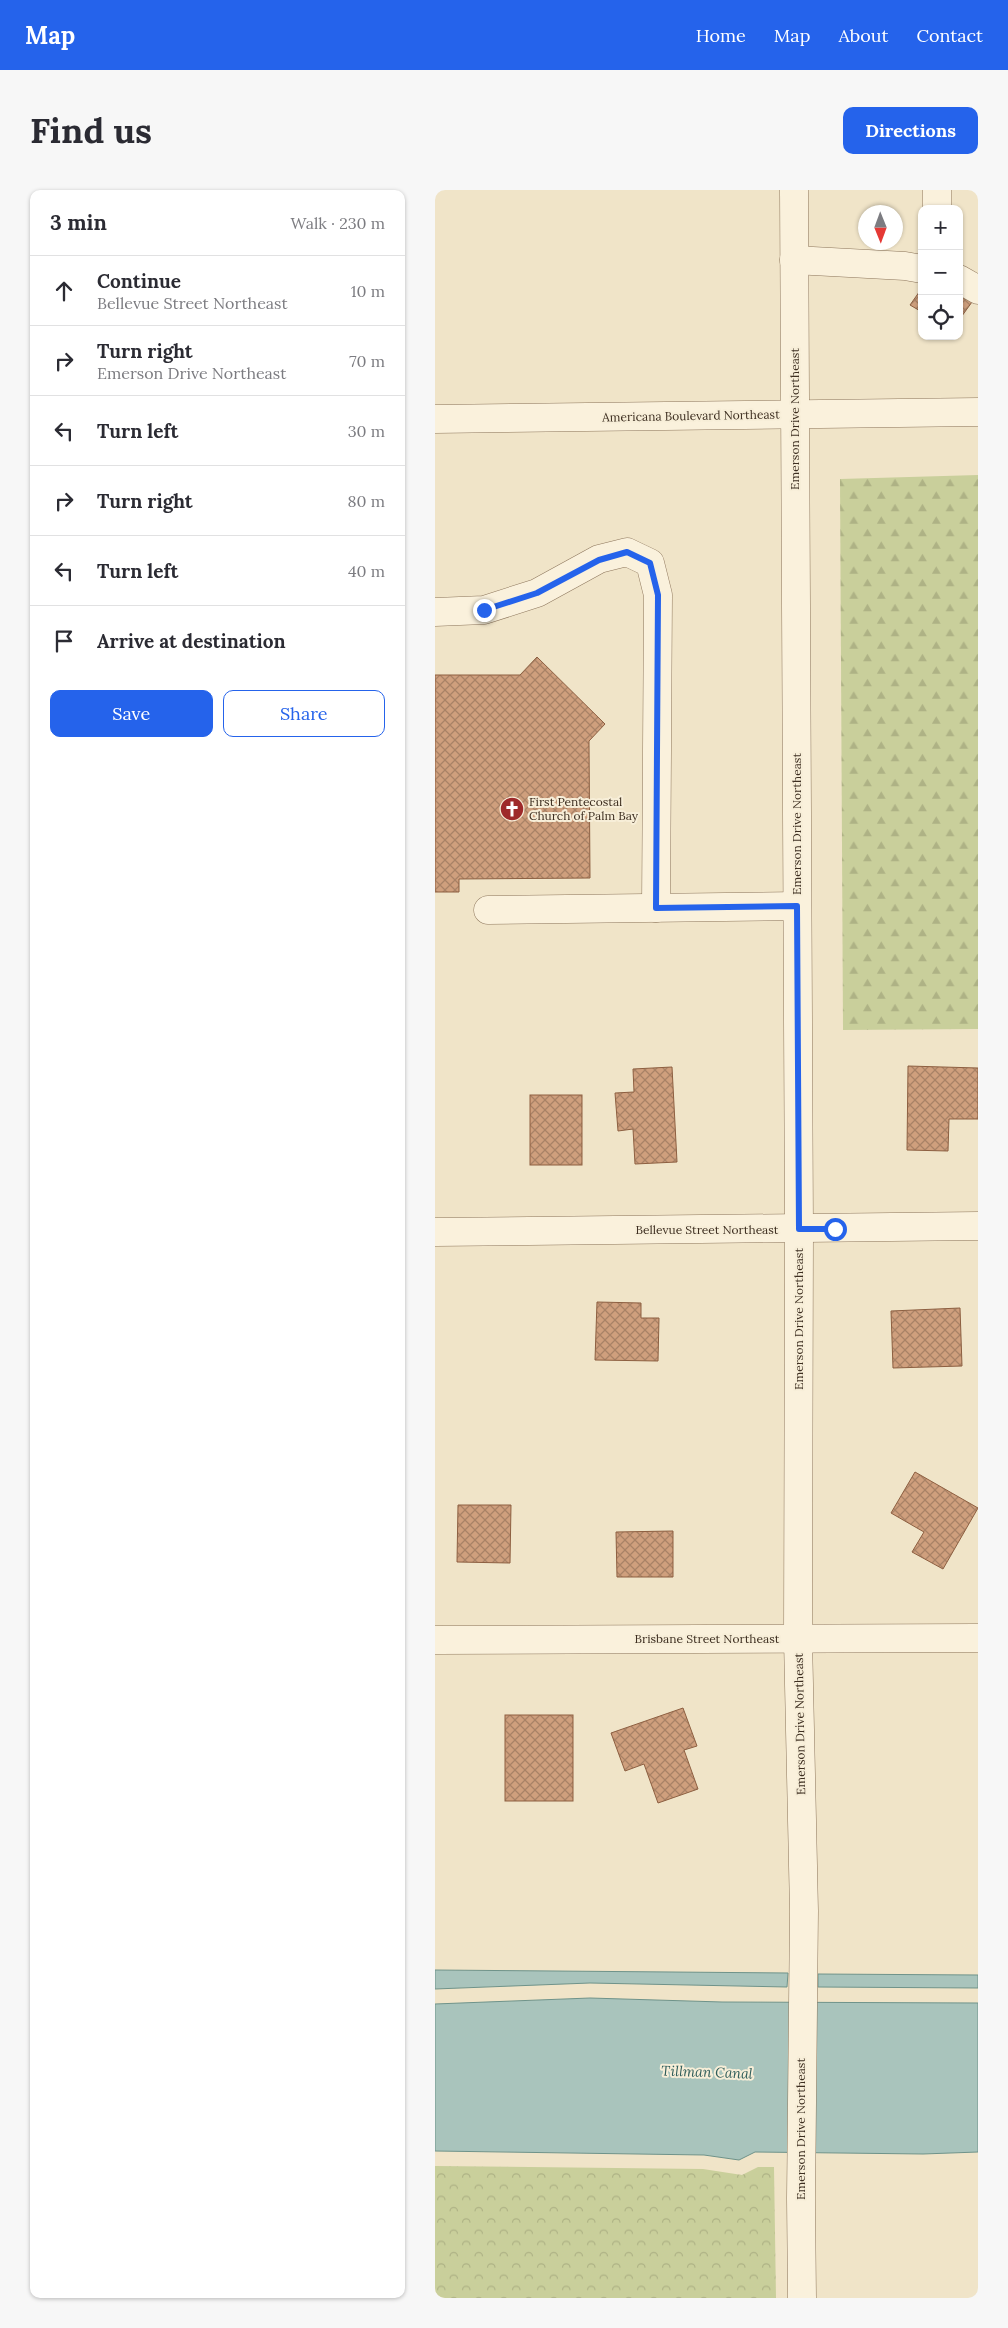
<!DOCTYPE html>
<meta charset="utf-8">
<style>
body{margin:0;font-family:Lora,serif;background:#f7f7f7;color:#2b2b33}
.controls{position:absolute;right:15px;top:15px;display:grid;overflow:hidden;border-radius:10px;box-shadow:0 1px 4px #0004}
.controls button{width:45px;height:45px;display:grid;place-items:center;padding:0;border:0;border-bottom:1px solid #e1e1e2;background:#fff;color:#2b2b33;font:25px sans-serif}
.compass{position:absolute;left:423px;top:15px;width:45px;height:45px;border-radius:50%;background:#fff;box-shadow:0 1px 4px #0004;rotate:179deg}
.stop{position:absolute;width:15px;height:15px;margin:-11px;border:4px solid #2563eb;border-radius:50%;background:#fff}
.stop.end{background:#2563eb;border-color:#fff;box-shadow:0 1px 5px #0008}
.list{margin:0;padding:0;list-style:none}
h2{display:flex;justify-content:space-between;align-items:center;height:65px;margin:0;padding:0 20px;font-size:21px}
h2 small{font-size:16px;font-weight:400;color:#7c7c81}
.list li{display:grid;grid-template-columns:32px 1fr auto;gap:15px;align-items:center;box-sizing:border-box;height:70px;padding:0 20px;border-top:1px solid #e1e1e2}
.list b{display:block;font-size:19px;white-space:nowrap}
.list p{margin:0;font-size:16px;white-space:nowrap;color:#7c7c81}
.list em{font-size:16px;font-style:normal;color:#7c7c81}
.actions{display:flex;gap:10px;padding:15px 20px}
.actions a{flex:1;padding:11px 0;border:1px solid #2563eb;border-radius:10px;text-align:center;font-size:18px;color:#2563eb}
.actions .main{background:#2563eb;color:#fff}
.icon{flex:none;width:28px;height:28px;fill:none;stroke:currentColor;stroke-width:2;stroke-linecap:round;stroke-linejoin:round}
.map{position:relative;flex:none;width:543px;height:2108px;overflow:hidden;border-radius:10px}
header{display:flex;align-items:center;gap:30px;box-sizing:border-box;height:70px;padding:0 25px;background:#2563eb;color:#fff}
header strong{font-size:24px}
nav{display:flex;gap:28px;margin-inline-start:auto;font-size:18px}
.intro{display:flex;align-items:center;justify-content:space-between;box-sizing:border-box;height:120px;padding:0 30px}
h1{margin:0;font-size:35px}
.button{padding:12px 22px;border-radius:10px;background:#2563eb;color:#fff;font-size:18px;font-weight:700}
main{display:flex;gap:30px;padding:0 30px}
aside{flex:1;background:#fff;border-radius:10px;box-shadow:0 1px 4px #0004}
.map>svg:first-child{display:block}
.forest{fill:url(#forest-firs)}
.park{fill:url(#park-crowns)}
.water{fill:#a9c4bc;stroke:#6f938a}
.building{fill:url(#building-cross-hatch);stroke:#8d5f41}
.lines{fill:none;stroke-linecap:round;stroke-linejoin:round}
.minor-casing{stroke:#8d765c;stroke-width:29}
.minor{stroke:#faf1dc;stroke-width:28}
.route{stroke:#2563eb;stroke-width:6}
.labels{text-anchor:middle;stroke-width:4;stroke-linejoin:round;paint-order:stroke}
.street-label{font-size:12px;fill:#3d2e20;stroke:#f7eed8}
.poi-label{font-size:12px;fill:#3d2e20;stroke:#f7eed8;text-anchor:start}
.water-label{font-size:14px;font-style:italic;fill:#2f5d5a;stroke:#f7eed8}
</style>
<header>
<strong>Map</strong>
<nav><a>Home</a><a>Map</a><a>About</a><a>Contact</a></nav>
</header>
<div class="intro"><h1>Find us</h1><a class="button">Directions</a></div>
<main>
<aside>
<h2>3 min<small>Walk · 230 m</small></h2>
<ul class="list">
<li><svg class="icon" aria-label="ahead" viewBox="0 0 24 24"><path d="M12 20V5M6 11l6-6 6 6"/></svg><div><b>Continue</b><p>Bellevue Street Northeast</p></div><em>10 m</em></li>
<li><svg class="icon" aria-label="right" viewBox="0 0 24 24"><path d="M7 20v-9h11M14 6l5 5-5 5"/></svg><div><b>Turn right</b><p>Emerson Drive Northeast</p></div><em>70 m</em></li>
<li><svg class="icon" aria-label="left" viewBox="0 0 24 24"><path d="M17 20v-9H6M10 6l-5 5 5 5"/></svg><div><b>Turn left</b></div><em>30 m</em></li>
<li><svg class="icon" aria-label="right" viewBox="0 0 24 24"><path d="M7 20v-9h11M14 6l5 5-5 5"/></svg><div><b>Turn right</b></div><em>80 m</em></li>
<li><svg class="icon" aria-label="left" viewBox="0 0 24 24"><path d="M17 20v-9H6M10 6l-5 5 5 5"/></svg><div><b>Turn left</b></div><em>40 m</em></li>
<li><svg class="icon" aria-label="arrive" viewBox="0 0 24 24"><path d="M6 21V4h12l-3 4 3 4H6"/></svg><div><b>Arrive at destination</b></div></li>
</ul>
<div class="actions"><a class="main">Save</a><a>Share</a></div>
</aside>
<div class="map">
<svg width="543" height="2108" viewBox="0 0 543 2108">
<defs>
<pattern id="forest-firs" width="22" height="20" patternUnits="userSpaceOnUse" patternTransform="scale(1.25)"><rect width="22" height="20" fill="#c9cf9b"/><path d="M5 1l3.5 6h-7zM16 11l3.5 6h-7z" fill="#aeb285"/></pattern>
<pattern id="park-crowns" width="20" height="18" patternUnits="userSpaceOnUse" patternTransform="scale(1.25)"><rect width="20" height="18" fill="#c9cf9b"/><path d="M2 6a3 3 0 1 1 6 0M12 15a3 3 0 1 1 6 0" fill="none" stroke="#aeb285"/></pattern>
<pattern id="building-cross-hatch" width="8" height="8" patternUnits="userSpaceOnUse" patternTransform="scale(1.25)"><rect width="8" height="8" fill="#cf9f7d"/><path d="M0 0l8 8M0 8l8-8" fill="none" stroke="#a98266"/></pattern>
</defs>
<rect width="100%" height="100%" fill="#f0e4c8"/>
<path class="forest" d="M543,285V839L408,840L405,289Z"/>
<path class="park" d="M0,1976L268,1979L307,1985L323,1977H339L341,2108H0Z"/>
<g class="water">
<path d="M0,1780L353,1783L352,1797L155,1793L0,1799Z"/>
<path d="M383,1784L543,1785V1798L383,1797Z"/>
<path d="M155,1808L287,1812L543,1813V1962L488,1964L320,1962L304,1970L269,1965L0,1961V1814Z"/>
</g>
<g class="building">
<path d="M487,98V122L475,115Z"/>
<path d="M524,103L537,112L524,130Z"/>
<path d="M102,467L170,534L154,551L155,688L24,689V702H0V485H85Z"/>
<path d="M473,876L543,878V929H514L513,961L472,960Z"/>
<path d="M237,877L242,972L200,974L198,939L183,941L180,903L199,902L198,879Z"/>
<rect x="95" y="905" width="52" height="70"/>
<path d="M162,1112L206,1113V1128H224L223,1171L160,1170Z"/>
<path d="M525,1118L527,1176L458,1178L456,1121Z"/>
<path d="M480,1282L543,1318L508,1379L477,1362L489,1342L456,1323Z"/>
<path d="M23,1315H76L75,1373L22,1372Z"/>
<path d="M238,1341V1387H182L181,1342Z"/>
<path d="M248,1518L262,1556L249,1560L263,1599L223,1613L209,1574L190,1581L176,1543Z"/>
<rect x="70" y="1525" width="68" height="86"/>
</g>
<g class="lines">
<g class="minor-casing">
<g id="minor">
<path d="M359,0L364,1039L363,1449L369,1721L366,2009L367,2108"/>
<path d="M502,0V19"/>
<path d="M359,70L470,76L487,79"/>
<path d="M524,89L543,100"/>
<path d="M0,229L543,222"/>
<path d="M0,422L49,420L102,403L164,369L192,362L215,373L223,405L221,718"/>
<path d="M53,720L362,716"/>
<path d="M0,1042L543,1036"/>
<path d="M0,1450L543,1448"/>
</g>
</g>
<use href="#minor" class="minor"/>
</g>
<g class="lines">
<path class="route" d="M49,420L102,403L164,370L192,362L215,373L223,405L221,718L362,716L364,1039H400"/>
</g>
<defs>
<g id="church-disc" transform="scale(1.25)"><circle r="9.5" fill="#9e2a2b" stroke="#f7eed8"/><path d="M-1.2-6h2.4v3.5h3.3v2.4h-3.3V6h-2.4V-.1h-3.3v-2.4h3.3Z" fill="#fff"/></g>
</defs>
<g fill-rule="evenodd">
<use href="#church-disc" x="77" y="619"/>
</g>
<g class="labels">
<g class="street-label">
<text transform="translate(256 226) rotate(-1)" y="4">Americana Boulevard Northeast</text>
<text transform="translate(360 229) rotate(-90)" y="4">Emerson Drive Northeast</text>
<text transform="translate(362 634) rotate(-90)" y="4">Emerson Drive Northeast</text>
<text x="272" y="1044">Bellevue Street Northeast</text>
<text transform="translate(364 1129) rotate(-90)" y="4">Emerson Drive Northeast</text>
<text x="272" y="1453">Brisbane Street Northeast</text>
<text transform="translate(365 1534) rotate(-91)" y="4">Emerson Drive Northeast</text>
<text transform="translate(366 1939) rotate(-90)" y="4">Emerson Drive Northeast</text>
</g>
<g class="poi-label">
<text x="94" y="616">First Pentecostal<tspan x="94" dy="14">Church of Palm Bay</tspan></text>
</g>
<g class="water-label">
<text transform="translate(272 1882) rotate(2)" y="5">Tillman Canal</text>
</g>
</g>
</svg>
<div class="controls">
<button>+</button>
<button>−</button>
<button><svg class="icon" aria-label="locate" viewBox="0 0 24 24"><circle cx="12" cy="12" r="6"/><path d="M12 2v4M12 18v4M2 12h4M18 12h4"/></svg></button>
</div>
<svg class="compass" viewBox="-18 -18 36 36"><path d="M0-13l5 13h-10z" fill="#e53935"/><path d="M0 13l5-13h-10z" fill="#7c7c81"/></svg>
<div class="stop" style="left:400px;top:1039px"></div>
<div class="stop end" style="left:49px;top:420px"></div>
</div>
</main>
